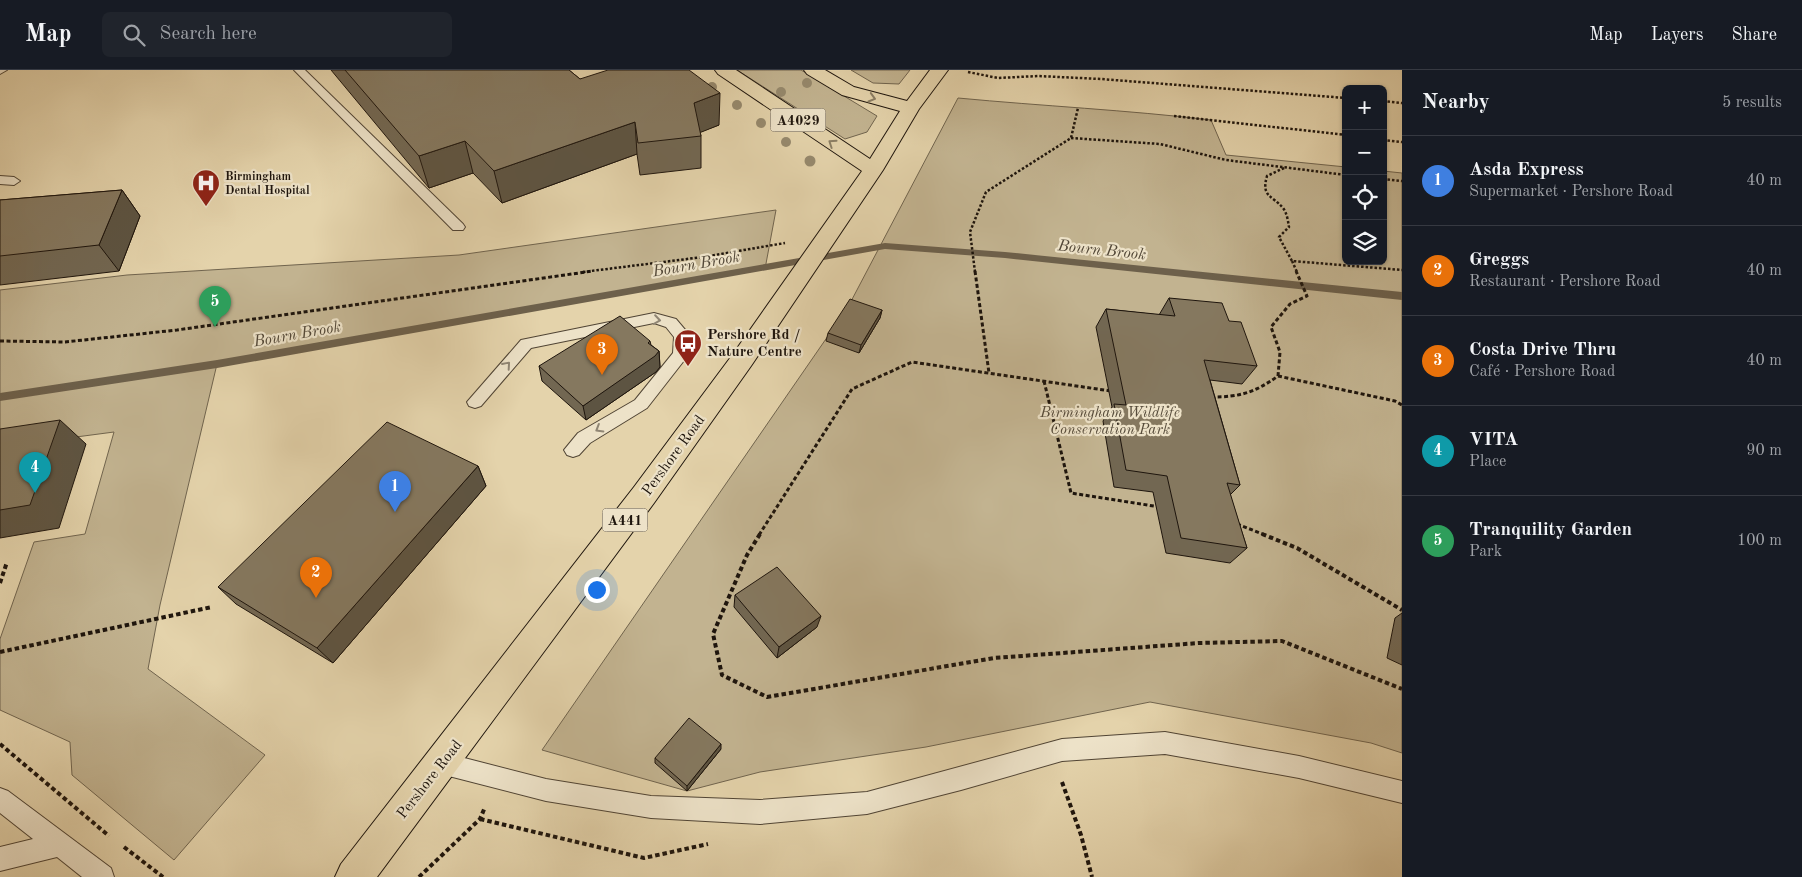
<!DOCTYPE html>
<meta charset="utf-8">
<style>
body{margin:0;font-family:"Old Standard TT",serif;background:#20242c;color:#f1f3f6}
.controls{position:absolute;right:15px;top:15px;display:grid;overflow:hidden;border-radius:8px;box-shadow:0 1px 4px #0004}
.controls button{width:45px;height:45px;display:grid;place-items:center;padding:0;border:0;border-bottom:1px solid #363941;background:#171b24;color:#f1f3f6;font:25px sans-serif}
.you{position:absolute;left:596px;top:519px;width:18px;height:18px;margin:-12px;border:4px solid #fff;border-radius:50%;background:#1a73e8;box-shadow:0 0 0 8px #1a73e833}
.badge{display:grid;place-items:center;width:32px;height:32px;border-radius:50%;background:#0f766e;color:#fff;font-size:16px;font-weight:700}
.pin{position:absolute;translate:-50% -41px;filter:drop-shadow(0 1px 2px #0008)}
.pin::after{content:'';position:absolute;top:26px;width:18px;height:15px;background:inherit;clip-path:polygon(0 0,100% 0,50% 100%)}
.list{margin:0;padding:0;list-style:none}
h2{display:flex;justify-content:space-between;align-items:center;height:65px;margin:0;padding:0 20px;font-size:21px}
h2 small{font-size:16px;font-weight:400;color:#9ea1a6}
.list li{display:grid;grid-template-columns:32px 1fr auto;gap:15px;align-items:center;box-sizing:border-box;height:90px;padding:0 20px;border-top:1px solid #363941}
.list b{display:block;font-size:19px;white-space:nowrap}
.list p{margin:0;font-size:16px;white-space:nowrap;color:#9ea1a6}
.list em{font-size:16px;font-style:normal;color:#9ea1a6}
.icon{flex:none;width:28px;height:28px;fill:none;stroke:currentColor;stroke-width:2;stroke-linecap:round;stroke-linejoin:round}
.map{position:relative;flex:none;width:1402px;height:807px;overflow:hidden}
header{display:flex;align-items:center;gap:30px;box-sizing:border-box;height:70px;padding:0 25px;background:#171b24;border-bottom:1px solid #363941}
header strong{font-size:24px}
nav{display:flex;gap:28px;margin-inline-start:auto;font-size:18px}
.search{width:350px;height:45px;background:#20242c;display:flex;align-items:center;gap:12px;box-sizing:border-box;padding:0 18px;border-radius:8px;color:#9ea1a6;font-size:19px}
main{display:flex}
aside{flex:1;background:#171b24}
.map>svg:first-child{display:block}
.green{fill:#c2b390;stroke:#70644e}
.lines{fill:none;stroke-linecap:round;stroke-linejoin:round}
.stream{fill:#6d604b;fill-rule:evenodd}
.service-casing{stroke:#504434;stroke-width:2}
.primary-casing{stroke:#1e150d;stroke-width:2}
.path-far2{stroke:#1e150d;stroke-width:2.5;stroke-dasharray:2.5 2;stroke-linecap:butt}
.path-far1{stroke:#1e150d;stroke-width:3;stroke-dasharray:4 2.5;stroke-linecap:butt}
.path{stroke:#1e150d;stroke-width:4;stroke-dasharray:4.5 3;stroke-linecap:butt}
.service{fill:#ede2c8;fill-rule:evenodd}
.primary{fill:#e4d3ab;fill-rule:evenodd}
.tree{fill:#96896d}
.wall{fill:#726752;stroke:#1e150d}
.shaded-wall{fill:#5d5442;stroke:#1e150d}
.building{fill:#85785f;stroke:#1e150d}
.oneway{stroke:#8b7e64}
.oneway2{stroke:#908674}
.labels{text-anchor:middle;stroke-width:4.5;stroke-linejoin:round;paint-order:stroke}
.far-poi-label{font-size:12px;font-weight:bold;fill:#1e150d;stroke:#ede2c8;text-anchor:start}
.shield{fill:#ede2c8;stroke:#5c5245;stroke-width:1}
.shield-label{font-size:14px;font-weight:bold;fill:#1e150d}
.poi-label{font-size:15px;font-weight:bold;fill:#1e150d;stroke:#ede2c8;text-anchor:start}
.park-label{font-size:15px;font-style:italic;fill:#574c3b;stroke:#ede2c8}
.street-label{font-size:15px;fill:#1e150d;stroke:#ede2c8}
.water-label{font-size:16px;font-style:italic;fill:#524737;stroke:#ede2c8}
</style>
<header>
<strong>Map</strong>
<div class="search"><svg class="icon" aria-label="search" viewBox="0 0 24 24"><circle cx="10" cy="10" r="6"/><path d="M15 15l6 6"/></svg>Search here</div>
<nav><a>Map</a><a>Layers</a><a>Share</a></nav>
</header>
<main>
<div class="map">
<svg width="1402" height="807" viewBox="0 0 1402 807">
<rect width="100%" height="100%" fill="#e4d3ab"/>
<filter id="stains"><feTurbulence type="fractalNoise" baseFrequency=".004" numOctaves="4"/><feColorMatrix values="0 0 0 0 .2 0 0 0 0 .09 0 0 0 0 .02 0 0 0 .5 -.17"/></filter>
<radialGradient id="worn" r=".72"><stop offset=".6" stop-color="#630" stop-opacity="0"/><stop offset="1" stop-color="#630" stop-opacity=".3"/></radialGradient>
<g class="green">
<path d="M737,0H801L877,46L867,62L845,69Z"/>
<path d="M851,0H910L899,14L873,13Z"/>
<path d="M958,28C1042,36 1127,40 1211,50L1226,85L1346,97V191H1383V101L1402,103V683L1371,673L1150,632L926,677L760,702L687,721L542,680L848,237Z"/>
<path d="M776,140L765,199L217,294L160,535L148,599L265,685L174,790L72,705L70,672L0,640V569L34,472L85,464L114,362L0,377V220L127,205L459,185Z"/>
</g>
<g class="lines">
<path class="stream" d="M885,173L1005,182L1402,222V230L1005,188L885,179L217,298L0,331V323L217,290Z"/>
<g class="service-casing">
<g id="service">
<path d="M0,0H7L0,4Z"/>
<path d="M294,0H305L463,154L465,157L463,160H453Z"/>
<path d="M0,106L14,107L20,111L14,115L0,114Z"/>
<path d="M654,243L676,249L687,262L690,266L689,284L686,288L647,338L590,373L579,385L573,387L567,385L564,380L578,363L635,330L673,283L674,267L666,257L654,253L531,278L481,336L475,338L469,336L467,332L521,270Z"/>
<path d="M1165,662L1299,686L1402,711V733L1299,708L1165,684L1062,691L961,720L867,744L760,754L651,748L546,731L441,704L433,701L430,693L433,685L441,682L546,709L651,726L760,730L867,722L1062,669Z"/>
<path d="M0,718L8,721L111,798L114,807H82L57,787L0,801V777L33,769L0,743Z"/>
</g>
</g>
<g class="primary-casing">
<path id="primary" d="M715,0H736L870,89L900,41L842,25L807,4L804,0H825L854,17L907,31L930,0H948L919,39L883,100L751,296L654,433L377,807H335L341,794L634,417L733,284L862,101L718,4Z"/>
</g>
<g class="path-far2">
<path d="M968,2L998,8L1038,6L1101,9L1346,28"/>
<path d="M1383,31L1402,33"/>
<path d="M1174,46L1346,65"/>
<path d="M1071,68L1160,74L1226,90L1346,105"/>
<path d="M1383,70L1402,72"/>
<path d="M1284,98L1267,106C1261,127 1272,125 1283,138C1287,143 1288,151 1289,157L1279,167L1292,191L1402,200"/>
<path d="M1383,109L1402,111"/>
<path d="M1292,191L1297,202"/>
<path d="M583,202L703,187L785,173"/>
<path d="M975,202L970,162L986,122L1071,68L1078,38"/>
</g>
<g class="path-far1">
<path d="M975,201L989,303"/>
<path d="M0,271L65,272L177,260L593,201"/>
<path d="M1278,306L1395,331L1402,335"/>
<path d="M1044,311L1071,423L1160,437"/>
<path d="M1211,327C1240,327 1254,323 1278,306L1280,282L1271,257L1290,234L1307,226L1296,201"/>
<path d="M1237,454L1265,465"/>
<path d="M759,465L852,319L912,292L1111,321"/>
</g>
<g class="path">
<path d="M760,464L747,485L713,564L722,605L767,627L994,588L1199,573L1282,571L1402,619"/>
<path d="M1262,464L1297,478L1402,540"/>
<path d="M0,513L7,492"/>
<path d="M0,582L212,537"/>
<path d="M0,674L109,766"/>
<path d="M1062,712L1081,765L1092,807"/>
<path d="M480,749L644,788L708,774"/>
<path d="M124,777L163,807"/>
<path d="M419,807L480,749L485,737"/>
</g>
<use href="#service" class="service"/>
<use href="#primary" class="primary"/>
</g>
<g class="tree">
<circle cx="807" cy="13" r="5"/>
<circle cx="712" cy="17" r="5"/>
<circle cx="781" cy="22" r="5"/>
<circle cx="737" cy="35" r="5"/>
<circle cx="811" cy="43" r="5"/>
<circle cx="761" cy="53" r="5"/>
<circle cx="786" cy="72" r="5"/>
<circle cx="810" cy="91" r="5.5"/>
</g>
<g class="wall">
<path d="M331,0H569L580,9L719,55L700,62L701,66V98L640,105L637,84L502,133L473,103L429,118Z"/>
<path d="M122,120L140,146L119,201L0,215V130Z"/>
<path d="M1169,228L1229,251L1257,296L1242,314L1210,310L1240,415L1230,425L1247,478L1230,493L1166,483L1153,422L1114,417L1103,351L1112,337L1096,257L1106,239L1159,245Z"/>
<path d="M882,240L880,248L859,283L826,271L828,263Z"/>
<path d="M650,271L651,275L659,281L660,297L656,302L586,350L542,311L539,296Z"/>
<path d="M478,396L486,416L333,593L236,534L218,517Z"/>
<path d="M735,525L817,557L777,588L734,537Z"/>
<path d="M1402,543V595L1387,588L1395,548Z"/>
<path d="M721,679L687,721L655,693V688Z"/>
</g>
<g class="shaded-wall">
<path d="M720,23L719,55L694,65V33Z"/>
<path d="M635,52L637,84L502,133L494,101Z"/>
<path d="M465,71L473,103L429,118L419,86Z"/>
<path d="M122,120L140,146L119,201L99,175Z"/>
<path d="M882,240L880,248L859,283L861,275Z"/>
<path d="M659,281L660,297L656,302L586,350L583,336Z"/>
<path d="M60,350L86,374L59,458L0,468V440Z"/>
<path d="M478,396L486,416L333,593L317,578Z"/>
<path d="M821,546L817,557L777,588L779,577Z"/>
<path d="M721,674V679L687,721V716Z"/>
</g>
<g class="building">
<path d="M345,0H569L580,9L608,0H689L720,23L694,33L701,66L638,73L635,52L494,101L465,71L419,86Z"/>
<path d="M122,120L99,175L0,186V130Z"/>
<path d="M1169,228L1222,233L1229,251L1241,252L1257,296L1204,290L1240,415L1227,413L1247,478L1181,468L1167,406L1126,400L1114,334L1126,335L1106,239L1175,246Z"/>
<path d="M850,229L882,240L861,275L828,263Z"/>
<path d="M620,246L650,271L648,273L659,281L655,286L583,336L539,296Z"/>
<path d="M60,350L30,435L0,440V359Z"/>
<path d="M387,352L478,396L317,578L218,517Z"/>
<path d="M777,497L821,546L779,577L735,525Z"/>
<path d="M689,648L721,674L687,716L655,688Z"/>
</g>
<defs><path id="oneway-chevron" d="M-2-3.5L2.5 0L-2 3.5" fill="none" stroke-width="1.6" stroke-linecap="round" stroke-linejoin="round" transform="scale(1.25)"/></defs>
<g class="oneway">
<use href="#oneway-chevron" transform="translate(872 28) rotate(16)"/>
<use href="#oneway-chevron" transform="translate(832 73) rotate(-146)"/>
</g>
<g class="oneway2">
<use href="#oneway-chevron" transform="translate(657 250) rotate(8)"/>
<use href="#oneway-chevron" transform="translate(507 295) rotate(-49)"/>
<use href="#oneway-chevron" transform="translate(599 359) rotate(149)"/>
</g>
<defs>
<g id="hospital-pin" transform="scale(1.4375)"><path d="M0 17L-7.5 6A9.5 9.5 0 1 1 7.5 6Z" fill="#8f2418" stroke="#ede2c8"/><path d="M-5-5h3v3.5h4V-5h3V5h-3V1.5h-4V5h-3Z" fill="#fff"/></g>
<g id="bus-pin" transform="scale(1.4375)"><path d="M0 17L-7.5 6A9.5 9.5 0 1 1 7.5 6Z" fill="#8f2418" stroke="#ede2c8"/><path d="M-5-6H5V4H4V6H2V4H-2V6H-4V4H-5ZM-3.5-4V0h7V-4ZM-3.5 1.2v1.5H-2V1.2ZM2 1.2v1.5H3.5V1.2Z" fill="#fff"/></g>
</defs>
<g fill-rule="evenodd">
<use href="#hospital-pin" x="206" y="113"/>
<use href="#bus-pin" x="688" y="273"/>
</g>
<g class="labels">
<g class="far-poi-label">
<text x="225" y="110">Birmingham<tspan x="225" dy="14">Dental Hospital</tspan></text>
</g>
<g class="shield">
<rect x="770.5" y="38.5" width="55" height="23" rx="4"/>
<rect x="602.5" y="438.5" width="45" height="23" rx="4"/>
</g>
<g class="shield-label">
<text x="798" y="55">A4029</text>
<text x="625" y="455">A441</text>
</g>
<g class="poi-label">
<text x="707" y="269">Pershore Rd /<tspan x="707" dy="17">Nature Centre</tspan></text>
</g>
<g class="park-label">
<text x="1110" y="347">Birmingham Wildlife<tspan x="1110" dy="17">Conservation Park</tspan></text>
</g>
<g class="street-label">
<text transform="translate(673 385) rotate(-54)" y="5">Pershore Road</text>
<text transform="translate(429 709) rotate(-52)" y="5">Pershore Road</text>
</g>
<g class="water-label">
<text transform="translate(1102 179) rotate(6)" y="6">Bourn Brook</text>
<text transform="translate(696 193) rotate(-10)" y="6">Bourn Brook</text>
<text transform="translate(297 263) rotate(-10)" y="6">Bourn Brook</text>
</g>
</g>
<rect width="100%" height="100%" filter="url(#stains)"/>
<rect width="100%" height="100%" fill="url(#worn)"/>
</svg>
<div class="controls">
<button>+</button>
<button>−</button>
<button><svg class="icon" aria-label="locate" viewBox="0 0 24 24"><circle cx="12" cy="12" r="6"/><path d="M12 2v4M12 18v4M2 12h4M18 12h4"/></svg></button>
<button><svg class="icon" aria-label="layers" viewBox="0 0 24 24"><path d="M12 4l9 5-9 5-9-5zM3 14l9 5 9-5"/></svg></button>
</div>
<div class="you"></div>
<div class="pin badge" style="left:395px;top:442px;background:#3f7fe0">1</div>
<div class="pin badge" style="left:316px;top:528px;background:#e8710a">2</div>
<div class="pin badge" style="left:602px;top:305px;background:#e8710a">3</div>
<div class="pin badge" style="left:35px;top:423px;background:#0f9aa8">4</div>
<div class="pin badge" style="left:215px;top:257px;background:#2e9e5b">5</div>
</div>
<aside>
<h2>Nearby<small>5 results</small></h2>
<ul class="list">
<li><span class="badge" style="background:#3f7fe0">1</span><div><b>Asda Express</b><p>Supermarket · Pershore Road</p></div><em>40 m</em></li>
<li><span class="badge" style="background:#e8710a">2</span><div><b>Greggs</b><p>Restaurant · Pershore Road</p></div><em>40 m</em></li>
<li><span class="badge" style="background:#e8710a">3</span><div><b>Costa Drive Thru</b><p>Café · Pershore Road</p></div><em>40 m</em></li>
<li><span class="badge" style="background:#0f9aa8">4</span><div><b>VITA</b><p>Place</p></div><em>90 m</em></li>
<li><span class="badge" style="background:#2e9e5b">5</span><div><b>Tranquility Garden</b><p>Park</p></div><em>100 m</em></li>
</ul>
</aside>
</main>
